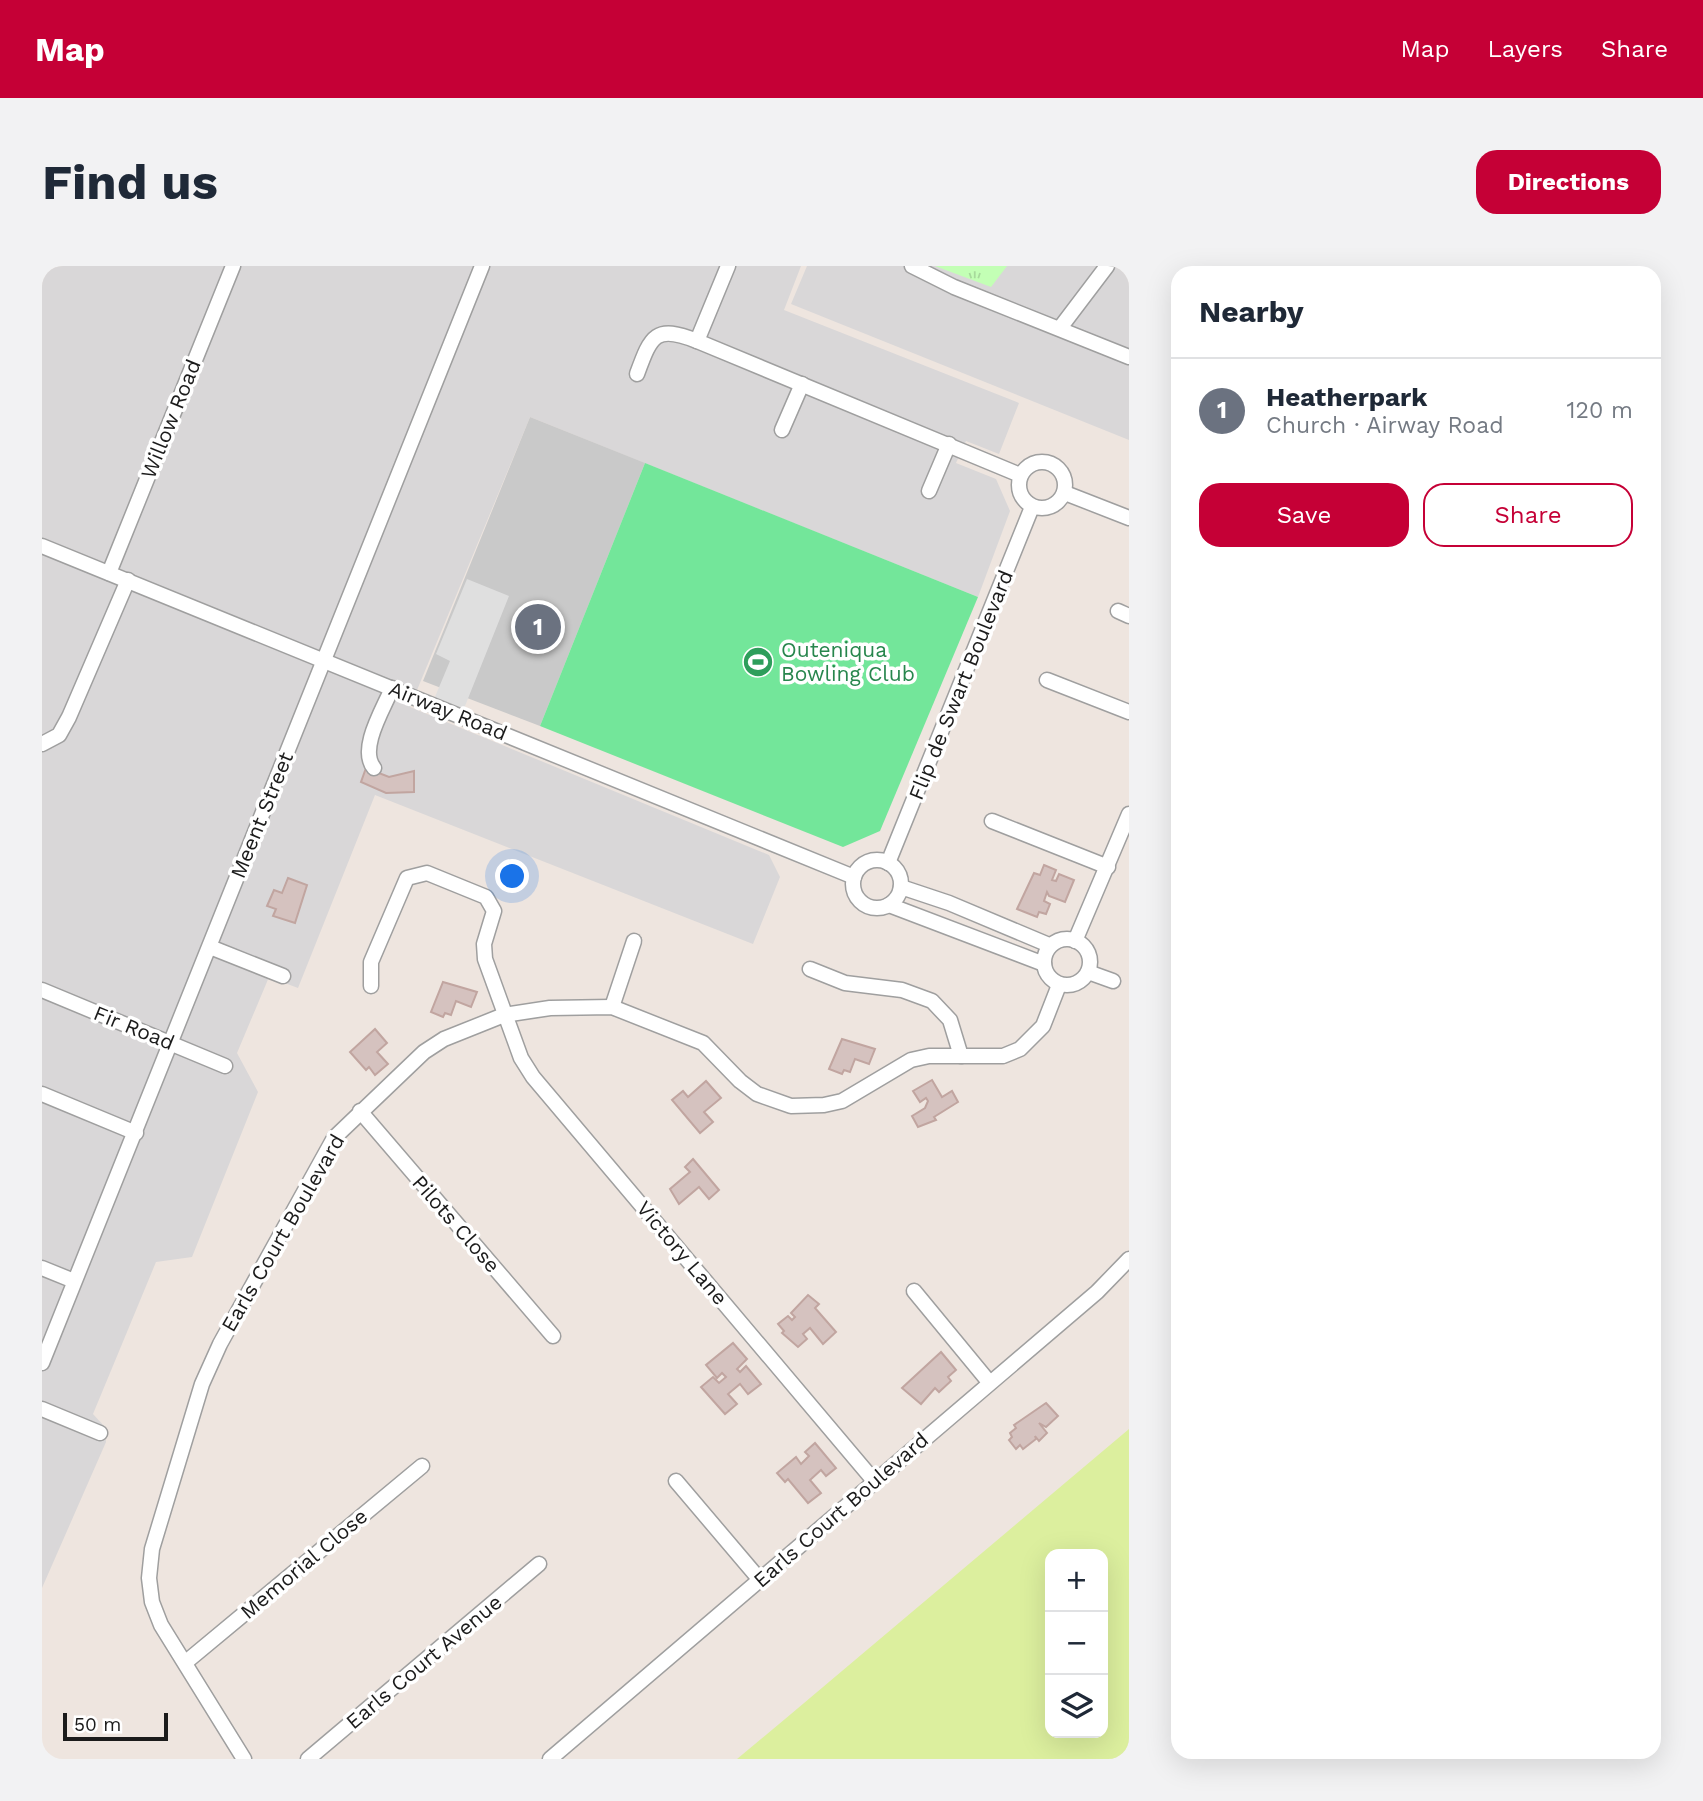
<!DOCTYPE html>
<meta charset="utf-8">
<style>
body{margin:0;font-family:"Work Sans",sans-serif;background:#f2f2f3;color:#1f2937}
.controls{position:absolute;right:21px;bottom:21px;display:grid;overflow:hidden;border-radius:14px;box-shadow:0 7px 28px #0002}
.controls button{width:63px;height:63px;display:grid;place-items:center;padding:0;border:0;border-bottom:2px solid #e0e1e3;background:#fff;color:#1f2937;font:35px sans-serif}
.scale{position:absolute;left:21px;bottom:18px;width:105px;box-sizing:border-box;padding-left:7px;border:4px solid #1b1b1b;border-top:0;font-size:19px;line-height:24px;white-space:nowrap;color:#1b1b1b;-webkit-text-stroke:5px #fff;paint-order:stroke}
.you{position:absolute;left:471px;top:611px;width:24px;height:24px;margin:-18px;border:5px solid #fff;border-radius:50%;background:#1a73e8;box-shadow:0 0 0 10px #1a73e833}
.badge{display:grid;place-items:center;width:46px;height:46px;border-radius:50%;background:#c50036;color:#fff;font-size:23px;font-weight:700}
.pin{position:absolute;translate:-50% -50%;border:4px solid #fff;box-shadow:0 2px 7px #0006}
.list{margin:0;padding:0;list-style:none}
h2{display:flex;justify-content:space-between;align-items:center;height:91px;margin:0;padding:0 28px;font-size:30px}
h2 small{font-size:23px;font-weight:400;color:#747a83}
.list li{display:grid;grid-template-columns:46px 1fr auto;gap:21px;align-items:center;box-sizing:border-box;height:105px;padding:0 28px;border-top:2px solid #e0e1e3}
.list b{display:block;font-size:26px;white-space:nowrap}
.list p{margin:0;font-size:23px;white-space:nowrap;color:#747a83}
.list em{font-size:23px;font-style:normal;color:#747a83}
.actions{display:flex;gap:14px;padding:21px 28px}
.actions a{flex:1;padding:16px 0;border:2px solid #c50036;border-radius:21px;text-align:center;font-size:24px;color:#c50036}
.actions .main{background:#c50036;color:#fff}
.icon{flex:none;width:38px;height:38px;fill:none;stroke:currentColor;stroke-width:2;stroke-linecap:round;stroke-linejoin:round}
.map{position:relative;flex:none;width:1087px;height:1493px;overflow:hidden;border-radius:21px}
header{display:flex;align-items:center;gap:42px;box-sizing:border-box;height:98px;padding:0 35px;background:#c50036;color:#fff}
header strong{font-size:33px}
nav{display:flex;gap:38px;margin-inline-start:auto;font-size:24px}
.intro{display:flex;align-items:center;justify-content:space-between;box-sizing:border-box;height:168px;padding:0 42px}
h1{margin:0;font-size:49px}
.button{padding:18px 32px;border-radius:21px;background:#c50036;color:#fff;font-size:24px;font-weight:700}
main{display:flex;gap:42px;padding:0 42px}
aside{flex:1;background:#fff;border-radius:21px;box-shadow:0 7px 28px #0002}
.map>svg:first-child{display:block}
.residential{fill:#d9d7d8}
.religious{fill:#c9c9c9}
.grass{fill:#dcef9e;fill-rule:evenodd}
.park{fill:url(#park-tufts)}
.pitch{fill:#73e69a}
.parking{fill:#dfdfdf}
.building{fill:#d5c2bf;stroke:#c1a5a0;stroke-width:2}
.lines{fill:none;stroke-linecap:round;stroke-linejoin:round}
.minor-casing{stroke:#9f9f9f;stroke-width:17}
.minor{stroke:#fff;stroke-width:14}
.labels{text-anchor:middle;stroke-width:7;stroke-linejoin:round;paint-order:stroke}
.street-label{font-size:21px;fill:#1b1b1b;stroke:#fff}
.leisure-label{font-size:21px;fill:#27864d;stroke:#fff;text-anchor:start}
</style>
<header>
<strong>Map</strong>
<nav><a>Map</a><a>Layers</a><a>Share</a></nav>
</header>
<div class="intro"><h1>Find us</h1><a class="button">Directions</a></div>
<main>
<div class="map">
<svg width="1087" height="1493" viewBox="0 0 1087 1493">
<defs>
<pattern id="park-tufts" width="24" height="20" patternUnits="userSpaceOnUse" patternTransform="scale(1.75)"><rect width="24" height="20" fill="#c3ffb5"/><path d="M3 7l-1-3M5 7V3M7 7l1-3M15 17l-1-3M17 17v-4M19 17l1-3" fill="none" stroke="#a7da9b"/></pattern>
</defs>
<rect width="100%" height="100%" fill="#eee5df"/>
<g class="residential">
<path d="M0,0H759L742,44L977,137L957,188L924,175L914,197L954,213L968,245L936,331L488,151L368,441L727,589L738,611L711,678L333,529L256,722L227,711L195,787L216,826L150,991L114,996L51,1148L62,1160L64,1176L0,1322Z"/>
<path d="M765,0H1087V174L749,38Z"/>
</g>
<path class="religious" d="M488,151L603,197L498,460L381,415Z"/>
<path class="grass" d="M1087,1163V1493H695L749,1448ZM1061,1288V1467H1008V1288Z"/>
<path class="park" d="M893,0H965L949,21Z"/>
<path class="pitch" d="M603,197L936,331L838,565L801,581L498,460Z"/>
<path class="parking" d="M425,313L467,330L419,450L390,438L408,395L394,388Z"/>
<g class="building">
<path d="M324,502L347,511L372,505V526L344,527L319,516Z"/>
<path d="M1002,599L1014,604L1010,614L1014,615L1017,608L1032,614L1023,636L1007,630L1005,626L1002,635L1008,638L1004,648L997,646L995,651L975,643L992,607L998,609Z"/>
<path d="M246,612L265,619L253,657L231,650L234,643L225,640L232,624L240,627Z"/>
<path d="M401,716L435,726L429,741L414,735L409,749L403,747L401,751L389,746Z"/>
<path d="M333,763L345,777L335,786L346,798L333,809L327,801L324,804L308,786Z"/>
<path d="M800,773L833,783L827,798L813,793L808,806L802,804L800,808L787,803Z"/>
<path d="M890,814L900,831L910,825L916,836L892,851L894,854L876,861L870,850L883,842L886,835L884,832L878,836L871,825Z"/>
<path d="M664,815L679,832L662,846L671,856L658,867L630,834L641,825L646,831Z"/>
<path d="M651,893L677,924L667,933L657,921L637,938L628,923L648,906L643,901Z"/>
<path d="M766,1029L777,1038L773,1042L794,1066L781,1078L768,1062L761,1068L765,1073L756,1081L740,1067L742,1065L736,1058L746,1050L750,1054L753,1051L749,1047Z"/>
<path d="M691,1077L705,1093L695,1103L698,1106L704,1100L719,1118L706,1128L698,1118L686,1128L695,1138L683,1148L659,1121L671,1111L677,1117L684,1111L680,1107L675,1112L664,1099Z"/>
<path d="M899,1086L914,1104L906,1111L909,1115L897,1126L893,1122L879,1138L860,1122Z"/>
<path d="M1004,1137L1016,1150L1004,1161L997,1157L1005,1167L997,1175L993,1170L994,1173L981,1183L978,1179L974,1183L967,1174L970,1171L968,1167L974,1162L972,1159Z"/>
<path d="M773,1177L794,1202L784,1210L779,1204L768,1214L779,1227L766,1237L746,1213L743,1216L735,1207L754,1191L759,1198L767,1190L763,1186Z"/>
</g>
<g class="lines">
<g class="minor-casing">
<g id="minor">
<path d="M686,0L655,75L978,209"/>
<path d="M870,0L912,21L1087,91"/>
<path d="M1018,62L1065,0"/>
<path d="M595,108C609,70 613,58 655,75"/>
<path d="M740,164L760,118"/>
<circle cx="1000" cy="219" r="23"/>
<path d="M887,225L907,178"/>
<path d="M1023,227L1087,252"/>
<path d="M0,280L812,611"/>
<path d="M67,307L191,0"/>
<path d="M1076,345L1087,350"/>
<path d="M1005,414L1087,446"/>
<path d="M0,478L17,469L27,451L86,314"/>
<path d="M332,502C316,483 342,442 350,422"/>
<path d="M950,555L1066,601"/>
<circle cx="835" cy="618" r="24"/>
<path d="M846,597L990,241"/>
<path d="M859,621L907,637L1007,679"/>
<path d="M847,639L1002,698"/>
<circle cx="1025" cy="696" r="23"/>
<path d="M1033,675L1087,548"/>
<path d="M168,681L241,710"/>
<path d="M768,703L803,717L860,724L890,735L908,754L919,790"/>
<path d="M1046,706L1071,715"/>
<path d="M329,720V696L365,612L385,607L444,631L452,645L442,678L443,693L479,792L491,811L833,1216"/>
<path d="M0,724L183,800"/>
<path d="M570,741L592,675"/>
<path d="M0,828L94,867"/>
<path d="M318,845L511,1070"/>
<path d="M0,1002L32,1015"/>
<path d="M872,1025L947,1116"/>
<path d="M0,1097L440,0"/>
<path d="M0,1143L58,1167"/>
<path d="M634,1215L718,1314"/>
<path d="M144,1396L380,1200"/>
<path d="M202,1493L119,1359L110,1336L107,1312L110,1283L160,1118L178,1078L292,872L382,786L402,773L462,749L508,742L570,741L661,777L698,815L715,828L749,840L782,839L800,835L869,794L887,790H961L978,783L1001,760L1017,719"/>
<path d="M266,1493L497,1298"/>
<path d="M508,1493L1055,1026L1087,993"/>
</g>
</g>
<use href="#minor" class="minor"/>
</g>
<defs>
<g id="stadium-disc" transform="scale(1.575)"><circle r="9.5" fill="#2e9e5b" stroke="#fff"/><path d="M0-5a6.5 5 0 1 0 0 10a6.5 5 0 1 0 0-10ZM-3.5-1.8h7v3.6h-7Z" fill="#fff"/></g>
</defs>
<g fill-rule="evenodd">
<use href="#stadium-disc" x="716" y="396"/>
</g>
<g class="labels">
<g class="street-label">
<text transform="translate(129 153) rotate(-68)" y="7">Willow Road</text>
<text transform="translate(919 419) rotate(-68)" y="7">Flip de Swart Boulevard</text>
<text transform="translate(406 445) rotate(22)" y="7">Airway Road</text>
<text transform="translate(220 549) rotate(-68)" y="7">Meent Street</text>
<text transform="translate(92 762) rotate(22)" y="7">Fir Road</text>
<text transform="translate(414 958) rotate(49)" y="7">Pilots Close</text>
<text transform="translate(241 967) rotate(-60)" y="7">Earls Court Boulevard</text>
<text transform="translate(640 987) rotate(50)" y="7">Victory Lane</text>
<text transform="translate(799 1244) rotate(-41)" y="7">Earls Court Boulevard</text>
<text transform="translate(262 1298) rotate(-40)" y="7">Memorial Close</text>
<text transform="translate(382 1396) rotate(-40)" y="7">Earls Court Avenue</text>
</g>
<g class="leisure-label">
<text x="739" y="391">Outeniqua<tspan x="739" dy="24">Bowling Club</tspan></text>
</g>
</g>
</svg>
<div class="controls">
<button>+</button>
<button>−</button>
<button><svg class="icon" aria-label="layers" viewBox="0 0 24 24"><path d="M12 4l9 5-9 5-9-5zM3 14l9 5 9-5"/></svg></button>
</div>
<div class="scale">50 m</div>
<div class="you"></div>
<div class="pin badge" style="left:496px;top:361px;background:#6b7280">1</div>
</div>
<aside>
<h2>Nearby<small></small></h2>
<ul class="list">
<li><span class="badge" style="background:#6b7280">1</span><div><b>Heatherpark</b><p>Church · Airway Road</p></div><em>120 m</em></li>
</ul>
<div class="actions"><a class="main">Save</a><a>Share</a></div>
</aside>
</main>
